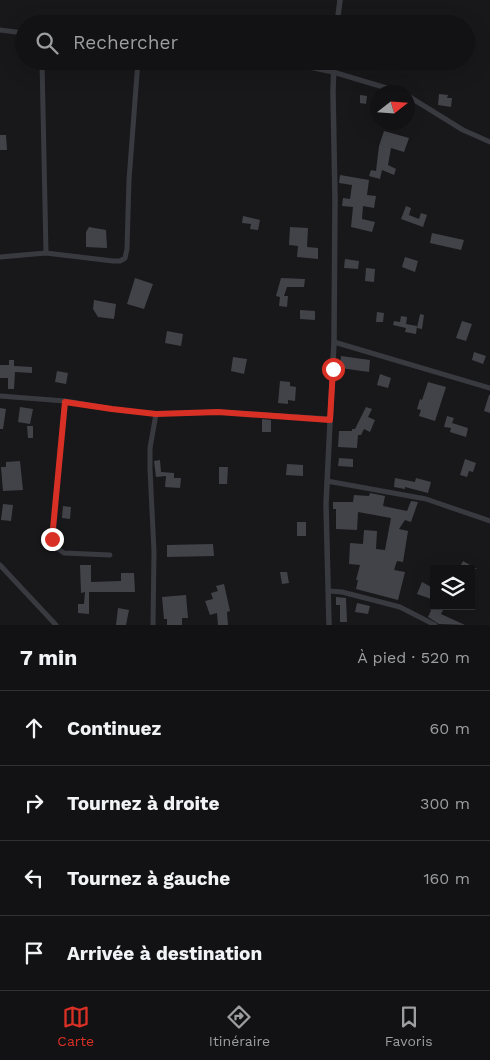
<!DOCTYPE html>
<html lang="fr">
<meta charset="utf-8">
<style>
body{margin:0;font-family:"Work Sans",sans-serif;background:#1f2022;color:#f1f3f6}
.controls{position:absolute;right:15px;bottom:15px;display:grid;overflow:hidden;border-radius:0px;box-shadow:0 5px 20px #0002}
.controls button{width:45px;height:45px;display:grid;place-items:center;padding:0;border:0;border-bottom:1px solid #313234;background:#121214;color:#f1f3f6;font:25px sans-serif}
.compass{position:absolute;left:370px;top:85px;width:45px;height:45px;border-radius:50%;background:#121214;box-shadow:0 5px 20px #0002;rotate:73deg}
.stop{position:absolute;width:15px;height:15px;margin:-11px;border:4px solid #d93025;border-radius:50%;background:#fff}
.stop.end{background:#d93025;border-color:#fff;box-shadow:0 1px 5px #0008}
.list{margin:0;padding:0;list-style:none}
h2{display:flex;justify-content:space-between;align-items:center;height:65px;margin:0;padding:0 20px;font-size:21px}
h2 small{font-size:16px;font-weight:400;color:#9c9ea0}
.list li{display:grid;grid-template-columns:32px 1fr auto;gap:15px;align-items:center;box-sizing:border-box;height:75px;padding:0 20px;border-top:1px solid #313234}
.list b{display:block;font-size:19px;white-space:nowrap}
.list em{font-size:16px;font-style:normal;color:#9c9ea0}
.icon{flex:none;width:28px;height:28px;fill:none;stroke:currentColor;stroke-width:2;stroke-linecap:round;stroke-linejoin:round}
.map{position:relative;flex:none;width:490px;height:625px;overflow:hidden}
.search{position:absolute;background:#121214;box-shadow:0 5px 20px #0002;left:15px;right:15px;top:15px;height:55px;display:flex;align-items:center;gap:12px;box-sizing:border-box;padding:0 18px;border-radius:28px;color:#9c9ea0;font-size:19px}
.sheet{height:365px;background:#121214}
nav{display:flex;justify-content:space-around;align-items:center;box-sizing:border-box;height:70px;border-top:1px solid #313234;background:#121214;font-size:14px;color:#9c9ea0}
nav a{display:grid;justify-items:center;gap:2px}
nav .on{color:#d93025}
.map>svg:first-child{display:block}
.building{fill:#424348}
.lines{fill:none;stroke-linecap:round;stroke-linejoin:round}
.minor{stroke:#393a40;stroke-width:5}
.tertiary{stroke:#393a40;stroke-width:5.5}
.route{stroke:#d93025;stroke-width:6}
</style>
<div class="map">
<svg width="490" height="625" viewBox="0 0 490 625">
<rect width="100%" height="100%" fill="#18181b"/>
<g class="building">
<path d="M439,94L448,95L447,98H452L451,107L438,105Z"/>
<path d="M360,95L367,96L366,104L360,103Z"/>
<path d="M384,131L409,138L404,152L391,148L388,165L396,169L394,175L382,170L380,179L369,176L371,170L376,171L379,146Z"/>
<path d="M0,135H6L7,150H0Z"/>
<path d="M340,175L369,180L367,195L376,196L374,208L363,206L362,219L375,222L372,232L351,227L353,207L342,206L343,198L350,199L352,185L339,183Z"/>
<path d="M406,206L411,208L409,215L419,219L421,213L427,215L423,227L401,219Z"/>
<path d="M243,216L260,220L258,230L250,229L251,224L242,223Z"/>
<path d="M89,227L106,230L107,248L86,247V232Z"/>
<path d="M290,227L308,228L307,247L318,248V259L297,257L298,246L289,245Z"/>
<path d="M432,233L464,240L461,250L430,243Z"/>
<path d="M405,257L418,261L415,272L402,267Z"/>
<path d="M345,259L359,261L358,269L344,268Z"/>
<path d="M366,268L375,269L374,282L365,281Z"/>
<path d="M135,278L153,284L144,309L127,304Z"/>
<path d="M281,278L305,279L304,287H287L284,296H288L287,307L279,306L280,297L276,296Z"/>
<path d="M94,300L116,304L114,319L98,317L93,309Z"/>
<path d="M300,310L315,311V320L300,319Z"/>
<path d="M377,312L384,313L383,322H376Z"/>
<path d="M420,314L424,315L422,329L417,328Z"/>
<path d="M401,316L407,317L406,324L417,326L416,334L405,332L406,328L393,325L394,321L400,322Z"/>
<path d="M462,321L472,324L466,341L456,338Z"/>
<path d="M167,331L183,334L181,346L165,343Z"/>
<path d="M474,352L486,356L483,364L472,360Z"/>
<path d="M341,356L370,360L369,372L340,368Z"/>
<path d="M233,357L247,359L244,374L231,371Z"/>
<path d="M9,360H14V366L32,367V373L15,372L14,389H8V378H0V365H9Z"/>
<path d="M57,371L68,373L66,384L55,382Z"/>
<path d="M380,374L391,378L388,388L377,385Z"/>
<path d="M280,381L290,382V386L296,387L295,401L288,400V404L278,403Z"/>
<path d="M428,382L446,387L435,421L419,416L421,410L417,409L420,399L422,400Z"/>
<path d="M489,395H490V413L484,411Z"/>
<path d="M20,407L33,409L30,424L18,422Z"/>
<path d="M366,407L372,409L368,417L375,420L370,432L364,429L361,435H358L357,448L338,447L339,431H352V429H355Z"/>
<path d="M0,408L6,409L3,429H0Z"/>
<path d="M447,416L454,418L452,423L468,428L466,437L450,432L451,428L444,427Z"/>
<path d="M262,419L271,420V432H262Z"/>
<path d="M27,426H33V438H28Z"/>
<path d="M339,458L353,459V467L338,466Z"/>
<path d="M465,459L476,463L473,472L469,471L467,477L460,475Z"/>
<path d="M160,460L161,472L174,473V478H181L180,488L165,487L166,476L156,477L154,461Z"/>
<path d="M20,461L23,490L3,491L1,467H6V462Z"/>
<path d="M287,464L303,465V476L286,475Z"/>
<path d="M219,467H228L227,484H219Z"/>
<path d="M395,478L415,482L416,478L431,482L428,493L405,487V489L394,487Z"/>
<path d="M370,493L385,496L383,506L407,511L411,501L418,502L411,522L405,520L399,529L408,531L403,562L397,561L394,570L405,572L398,600L356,589L358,580H356L360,565L349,564L350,543L363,544L364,530L377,531L376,549L385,550L391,518L358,512L357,530L336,529V509H333V502H353L354,495L369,496Z"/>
<path d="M3,504L13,505L11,521L1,520Z"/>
<path d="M63,506L71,507L70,519L62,518Z"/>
<rect x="297" y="522" width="9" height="14"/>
<path d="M213,544L214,556L167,557V545Z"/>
<path d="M463,561L477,569H459Z"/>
<path d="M80,565H91V582L121,581V573H134L135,592H89V614L78,613V604H84L85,592L81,593Z"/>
<path d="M280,572H287L289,583L282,584Z"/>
<path d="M422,582L431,587L430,590L434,592V600L417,594Z"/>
<path d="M224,584L230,611L227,612L228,625H218L217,613L210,615L205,601L213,599L211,593L218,591L216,586Z"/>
<path d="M186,595L188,618H182V625H167V619H164L162,597Z"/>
<path d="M336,597L346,598L347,622H340V605H336Z"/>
<path d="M357,603L370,606L368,614L355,612Z"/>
<path d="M433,606H445L441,614L465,625L439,624L428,617Z"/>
<path d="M118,608L129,610L126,625H116Z"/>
</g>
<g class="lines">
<g class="minor">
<path d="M0,30L24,33"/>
<path d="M42,61L46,253"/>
<path d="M280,61L333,72L400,92"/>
<path d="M408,96L463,130L490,142"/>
<path d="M0,257L46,253L113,261H120L125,258L127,249L129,180L138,61"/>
<path d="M334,342L490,388"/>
<path d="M0,396L65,401L112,409L156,414L219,412L330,419"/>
<path d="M65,401L52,539L55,547L64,553L110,555"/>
<path d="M327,481L426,499L490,521"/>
<path d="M0,565L56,625"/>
<path d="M329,591L342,592L400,607L435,625"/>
<path d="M153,625L154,552L150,469V448L156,414"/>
</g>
<g class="tertiary">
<path d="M337,24L340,0"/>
<path d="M329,625L326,504L334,342L335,199L333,92L334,61"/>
</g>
</g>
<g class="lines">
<path class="route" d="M52,539L65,402L112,409L156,414L218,412L330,420L333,369"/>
</g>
</svg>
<div class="controls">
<button><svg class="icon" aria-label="layers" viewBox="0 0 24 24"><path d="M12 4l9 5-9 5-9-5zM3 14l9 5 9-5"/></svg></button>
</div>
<svg class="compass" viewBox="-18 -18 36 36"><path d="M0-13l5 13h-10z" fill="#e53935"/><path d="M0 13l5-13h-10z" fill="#9c9ea0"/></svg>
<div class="stop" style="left:333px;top:369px"></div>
<div class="stop end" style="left:52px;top:539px"></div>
<div class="search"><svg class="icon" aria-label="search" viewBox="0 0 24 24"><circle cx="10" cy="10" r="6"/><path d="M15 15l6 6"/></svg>Rechercher</div>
</div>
<section class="sheet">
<h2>7 min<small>À pied · 520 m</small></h2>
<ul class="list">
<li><svg class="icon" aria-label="ahead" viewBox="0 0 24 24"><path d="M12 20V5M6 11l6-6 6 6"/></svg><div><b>Continuez</b></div><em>60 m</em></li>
<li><svg class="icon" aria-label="right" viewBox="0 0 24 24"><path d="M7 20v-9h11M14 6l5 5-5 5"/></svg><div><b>Tournez à droite</b></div><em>300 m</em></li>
<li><svg class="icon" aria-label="left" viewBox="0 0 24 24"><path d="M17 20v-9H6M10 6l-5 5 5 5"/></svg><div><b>Tournez à gauche</b></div><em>160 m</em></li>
<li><svg class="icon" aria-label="arrive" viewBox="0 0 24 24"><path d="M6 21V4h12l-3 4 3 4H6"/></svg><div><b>Arrivée à destination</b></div></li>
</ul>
</section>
<nav>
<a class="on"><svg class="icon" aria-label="map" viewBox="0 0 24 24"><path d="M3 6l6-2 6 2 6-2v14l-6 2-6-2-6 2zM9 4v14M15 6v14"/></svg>Carte</a>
<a><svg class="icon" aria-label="directions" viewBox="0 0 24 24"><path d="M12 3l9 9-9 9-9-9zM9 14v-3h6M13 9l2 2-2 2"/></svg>Itinéraire</a>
<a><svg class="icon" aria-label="saved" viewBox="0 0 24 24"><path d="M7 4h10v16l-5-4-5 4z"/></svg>Favoris</a>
</nav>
